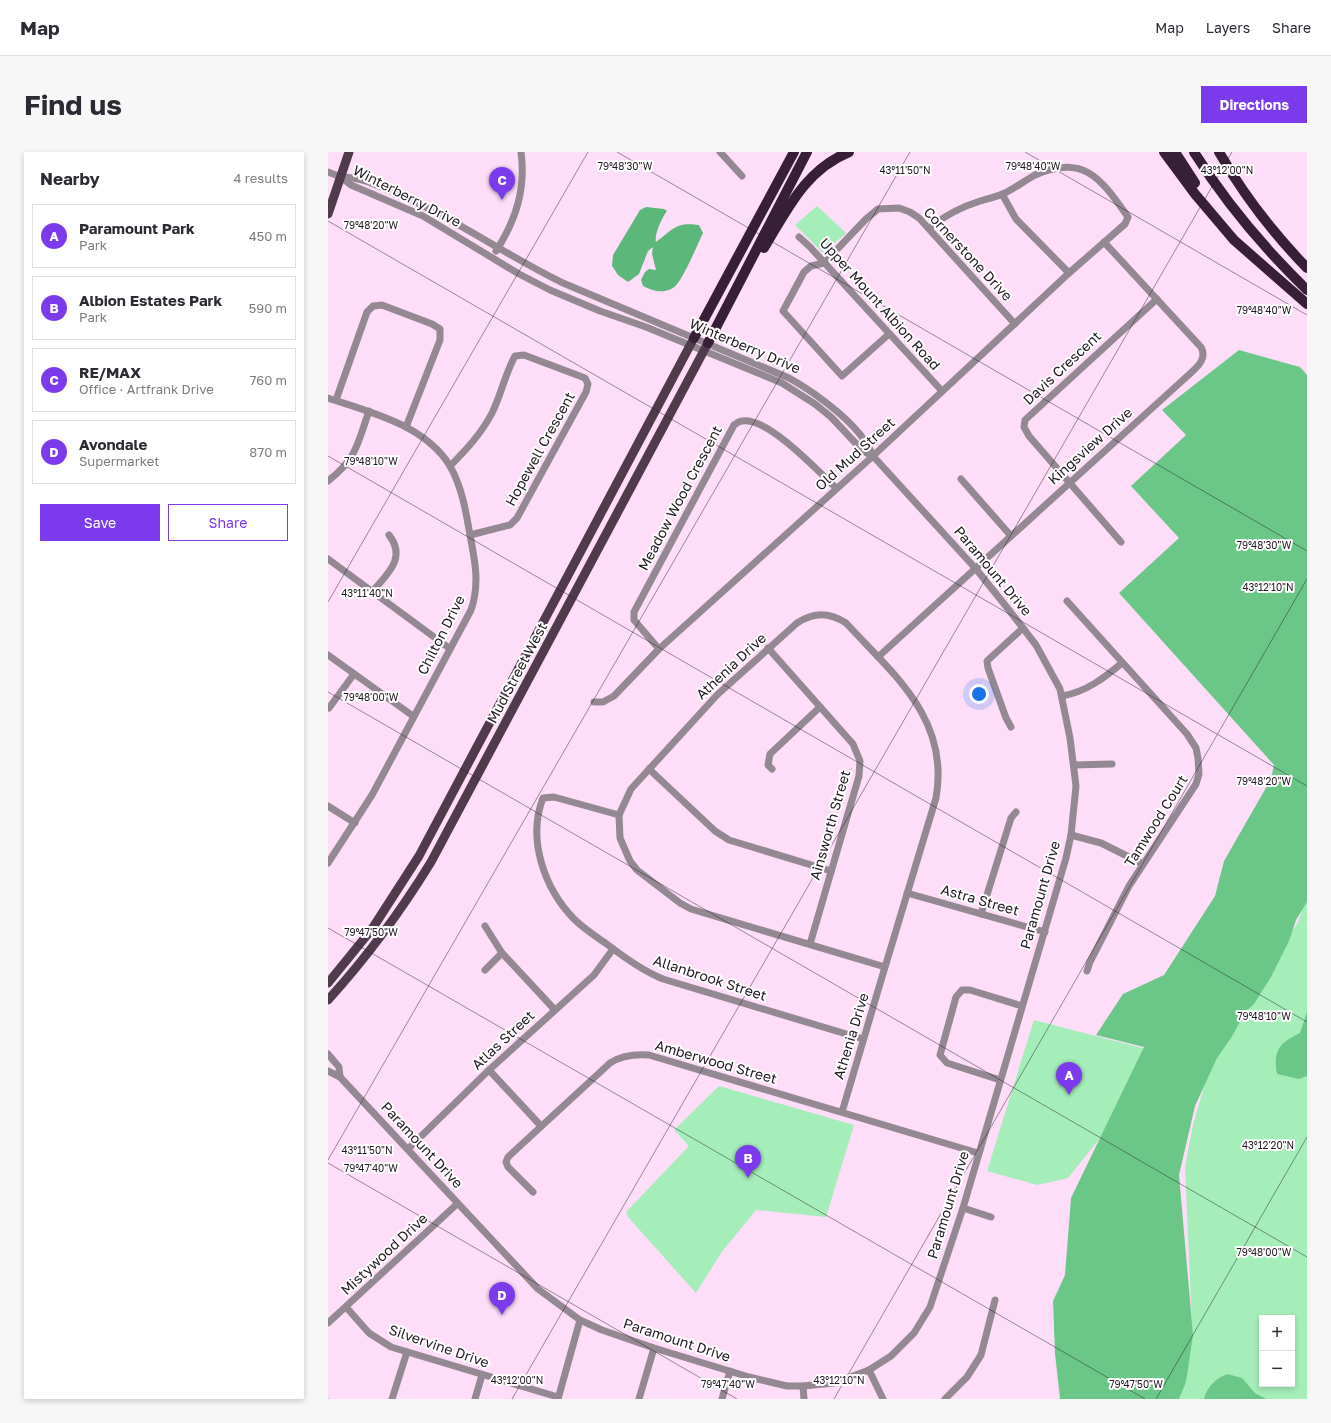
<!DOCTYPE html>
<meta charset="utf-8">
<style>
body{margin:0;font-family:"Golos Text",sans-serif;background:#f7f7f7;color:#2b2b33}
.controls{position:absolute;right:12px;bottom:12px;display:grid;overflow:hidden;border-radius:0px;box-shadow:0 2px 6px #0003}
.controls button{width:36px;height:36px;display:grid;place-items:center;padding:0;border:0;border-bottom:1px solid #e1e1e2;background:#fff;color:#2b2b33;font:20px sans-serif}
.you{position:absolute;left:651px;top:542px;width:14px;height:14px;margin:-10px;border:3px solid #fff;border-radius:50%;background:#1a73e8;box-shadow:0 0 0 6px #1a73e833}
.badge{display:grid;place-items:center;width:26px;height:26px;border-radius:50%;background:#7c3aed;color:#fff;font-size:13px;font-weight:700}
.pin{position:absolute;translate:-50% -33px;filter:drop-shadow(0 1px 2px #0008)}
.pin::after{content:'';position:absolute;top:21px;width:14px;height:12px;background:inherit;clip-path:polygon(0 0,100% 0,50% 100%)}
.list{margin:0;padding:0;list-style:none}
h2{display:flex;justify-content:space-between;align-items:center;height:52px;margin:0;padding:0 16px;font-size:17px}
h2 small{font-size:13px;font-weight:400;color:#7c7c81}
.list li{display:grid;grid-template-columns:26px 1fr auto;gap:12px;align-items:center;box-sizing:border-box;height:64px;margin:0 8px 8px;padding:0 8px;border:1px solid #e1e1e2;border-radius:0px}
.list b{display:block;font-size:15px;white-space:nowrap}
.list p{margin:0;font-size:13px;white-space:nowrap;color:#7c7c81}
.list em{font-size:13px;font-style:normal;color:#7c7c81}
.actions{display:flex;gap:8px;padding:12px 16px}
.actions a{flex:1;padding:9px 0;border:1px solid #7c3aed;border-radius:0px;text-align:center;font-size:14px;color:#7c3aed}
.actions .main{background:#7c3aed;color:#fff}
.map{position:relative;flex:none;width:979px;height:1247px;overflow:hidden;border-radius:0px}
header{display:flex;align-items:center;gap:24px;box-sizing:border-box;height:56px;padding:0 20px;background:#fff;border-bottom:1px solid #e1e1e2}
header strong{font-size:19px}
nav{display:flex;gap:22px;margin-inline-start:auto;font-size:14px}
.intro{display:flex;align-items:center;justify-content:space-between;box-sizing:border-box;height:96px;padding:0 24px}
h1{margin:0;font-size:28px}
.button{padding:10px 18px;border-radius:0px;background:#7c3aed;color:#fff;font-size:14px;font-weight:700}
main{display:flex;gap:24px;padding:0 24px}
aside{flex:1;background:#fff;border-radius:0px;box-shadow:0 2px 6px #0003}
.map>svg:first-child{display:block}
.green{fill:#a5edb9;fill-rule:evenodd}
.forest{fill:#6bc788}
.water{fill:#5bb77a}
.lines{fill:none;stroke-linecap:round;stroke-linejoin:round}
.minor{stroke:#948892;stroke-width:7}
.major{stroke:#503b4d;stroke-width:9}
.highway{stroke:#372035;stroke-width:10}
.ticks{fill:none;stroke:#241923;stroke-width:1;stroke-opacity:0.45}
.labels{text-anchor:middle;stroke-width:4;stroke-linejoin:round;paint-order:stroke}
.street-label{font-size:14px;fill:#241923;stroke:#fff}
.ticks-label{font-size:10px;text-anchor:middle;fill:#241923;stroke:#fff;stroke-width:4;stroke-linejoin:round;paint-order:stroke}
</style>
<header>
<strong>Map</strong>
<nav><a>Map</a><a>Layers</a><a>Share</a></nav>
</header>
<div class="intro"><h1>Find us</h1><a class="button">Directions</a></div>
<main>
<aside>
<h2>Nearby<small>4 results</small></h2>
<ul class="list">
<li><span class="badge">A</span><div><b>Paramount Park</b><p>Park</p></div><em>450 m</em></li>
<li><span class="badge">B</span><div><b>Albion Estates Park</b><p>Park</p></div><em>590 m</em></li>
<li><span class="badge">C</span><div><b>RE/MAX</b><p>Office · Artfrank Drive</p></div><em>760 m</em></li>
<li><span class="badge">D</span><div><b>Avondale</b><p>Supermarket</p></div><em>870 m</em></li>
</ul>
<div class="actions"><a class="main">Save</a><a>Share</a></div>
</aside>
<div class="map">
<svg width="979" height="1247" viewBox="0 0 979 1247">
<rect width="100%" height="100%" fill="#fdddf8"/>
<g class="green">
<path d="M489,54L518,81L495,101L467,73Z"/>
<path d="M979,743V1247H844L864,1174L857,1015L865,973L882,914L970,770ZM934,1166H964V1232H934Z"/>
<path d="M706,868L826,899L772,986L740,1026L709,1033L659,1019Z"/>
<path d="M391,934L526,973L498,1065L428,1058L393,1101L368,1141L300,1065L298,1060L361,994L346,978Z"/>
</g>
<g class="forest">
<path d="M911,198L972,215L979,223V750L968,768L961,789L943,825L926,852L918,859L903,886L889,906L867,954L851,1023L865,1183L858,1230L851,1247H731L732,1246L727,1202L725,1149L737,1123L743,1046L816,895L768,883L795,842L836,823L887,744L896,709L943,627L946,613L791,441L851,386L803,334L858,283L834,258Z"/>
<path d="M979,860V924L971,927L949,922C945,899 951,891 972,881Z"/>
<path d="M899,1222L914,1226L927,1241L938,1247H876C879,1235 887,1227 899,1222Z"/>
</g>
<path class="water" d="M318,55L336,57L339,59C334,65 326,83 328,90C346,77 347,70 371,73L375,81C369,93 354,131 345,136C335,142 324,139 315,134L313,128L317,120L321,117L328,118L324,102L325,95L320,99L311,122L300,130L290,123L284,114L285,103L312,58Z"/>
<g class="lines">
<g class="minor">
<path d="M392,0L414,24"/>
<path d="M0,20L13,25L23,33L95,64L191,122L222,138L272,159L318,175L454,231L487,252L503,265L535,299L545,304L648,417L681,458L708,493L732,537L742,586L748,634L743,683L738,706L635,1056L602,1155L586,1181L563,1204L541,1218L506,1231L475,1234H459L421,1225L326,1196L274,1178L252,1168L210,1137L12,925L0,919"/>
<path d="M13,25C32,25 48,33 65,40C125,65 177,103 235,131L461,226C488,241 534,274 545,304"/>
<path d="M674,42L688,67L741,121"/>
<path d="M471,85L482,95L614,239"/>
<path d="M168,99C188,68 198,37 193,0"/>
<path d="M561,182L514,224L455,159L476,120L483,114L496,111L538,67L550,57L571,56L582,60L591,66L687,172"/>
<path d="M0,246C42,260 97,273 122,314C134,335 138,360 142,383C147,409 152,432 143,458L44,643L0,711"/>
<path d="M8,248L39,160L45,154L54,153L104,172L112,177V188L78,275"/>
<path d="M122,314C138,298 153,282 164,261C173,243 177,222 187,204L196,203L257,226L260,232L258,240L189,366L182,373L142,383"/>
<path d="M633,327L683,384"/>
<path d="M0,329C29,306 29,293 41,259"/>
<path d="M793,390L701,284L696,275L697,268L829,147"/>
<path d="M0,407L121,496"/>
<path d="M45,439C59,422 79,406 61,383"/>
<path d="M739,449L859,582L868,596L870,606L871,622L868,632L801,734L762,810L759,819"/>
<path d="M440,496L525,592L532,609L531,624L482,792"/>
<path d="M331,497L306,468V460L406,273C408,272 411,269 414,269C439,264 491,320 508,336"/>
<path d="M0,503L85,564"/>
<path d="M550,505L855,228C864,219 881,209 873,195L776,90"/>
<path d="M734,544C758,540 776,526 794,511"/>
<path d="M266,550H275L286,544L331,497L545,304L741,121L797,72L800,65C773,27 756,1 707,23C696,29 686,37 675,42C668,45 659,47 652,49C633,55 616,64 601,76"/>
<path d="M1,556L26,522"/>
<path d="M683,575L678,566L660,516L659,509L695,476"/>
<path d="M746,613L784,612"/>
<path d="M321,617L387,679L401,688L503,719"/>
<path d="M444,617L440,613L442,602L492,555"/>
<path d="M0,654L27,671"/>
<path d="M291,663L226,645L215,646C199,687 216,736 246,767C256,777 269,785 280,793C297,806 315,819 335,827L535,887"/>
<path d="M743,683L773,691L815,712"/>
<path d="M579,741L717,780"/>
<path d="M653,762L683,666L688,660"/>
<path d="M157,774L174,801L227,858"/>
<path d="M157,818L174,801"/>
<path d="M0,902L11,915L12,925"/>
<path d="M161,918L213,974"/>
<path d="M672,928L619,911L612,903L628,845L634,838H642L694,854"/>
<path d="M514,960C545,855 576,751 608,646C622,567 566,523 518,471C501,460 486,460 469,471L389,543L303,637L291,663L292,686L302,709L309,718L352,751L363,757L557,815"/>
<path d="M80,997L161,918L266,823L285,797"/>
<path d="M205,1040L180,1015L178,1010L180,1005L282,911C294,903 307,902 321,903L650,1001"/>
<path d="M635,1056L663,1065"/>
<path d="M18,1155L41,1181L63,1195L230,1245"/>
<path d="M0,1171L129,1052"/>
<path d="M541,1218L555,1247"/>
<path d="M475,1234L476,1247"/>
<path d="M64,1247L79,1200"/>
<path d="M147,1247L154,1223"/>
<path d="M230,1247L252,1168"/>
<path d="M311,1247L326,1196"/>
<path d="M394,1247L402,1219"/>
<path d="M617,1247L639,1225L653,1203L667,1148"/>
</g>
<g class="major">
<path d="M0,62L21,0"/>
<path d="M0,831L44,777L91,704L366,186"/>
<path d="M0,848C39,805 73,759 103,710L380,191"/>
</g>
<g class="highway">
<path d="M836,0L867,42L906,88L979,152"/>
<path d="M847,0L867,31"/>
<path d="M866,0C898,51 936,96 979,138"/>
<path d="M891,0C915,42 945,81 979,116"/>
<path d="M436,96C459,58 477,18 521,0"/>
<path d="M366,186L466,0"/>
<path d="M380,191L479,0"/>
</g>
</g>
<path class="ticks" d="M289,0L979,399M697,0L979,163M0,69L979,634M0,304L979,870M0,450L260,0M0,540L979,1105M0,776L817,1247M0,1008L582,0M0,1011L409,1247M0,1247H1M184,1247L904,0M506,1247L979,427M828,1247L979,985"/>
<g class="labels">
<g class="street-label">
<text transform="translate(79 44) rotate(27)" y="5">Winterberry Drive</text>
<text transform="translate(640 102) rotate(47)" y="5">Cornerstone Drive</text>
<text transform="translate(552 152) rotate(48)" y="5">Upper Mount Albion Road</text>
<text transform="translate(417 194) rotate(23)" y="5">Winterberry Drive</text>
<text transform="translate(734 216) rotate(-43)" y="5">Davis Crescent</text>
<text transform="translate(762 294) rotate(-42)" y="5">Kingsview Drive</text>
<text transform="translate(212 297) rotate(-61)" y="5">Hopewell Crescent</text>
<text transform="translate(527 302) rotate(-42)" y="5">Old Mud Street</text>
<text transform="translate(352 346) rotate(-62)" y="5">Meadow Wood Crescent</text>
<text transform="translate(665 419) rotate(50)" y="5">Paramount Drive</text>
<text transform="translate(113 483) rotate(-63)" y="5">Chilton Drive</text>
<text transform="translate(403 514) rotate(-43)" y="5">Athenia Drive</text>
<text transform="translate(189 521) rotate(-62)" y="5">Mud Street West</text>
<text transform="translate(828 669) rotate(-58)" y="5">Tamwood Court</text>
<text transform="translate(502 673) rotate(-74)" y="5">Ainsworth Street</text>
<text transform="translate(712 743) rotate(-74)" y="5">Paramount Drive</text>
<text transform="translate(652 748) rotate(16)" y="5">Astra Street</text>
<text transform="translate(382 826) rotate(18)" y="5">Allanbrook Street</text>
<text transform="translate(523 884) rotate(-73)" y="5">Athenia Drive</text>
<text transform="translate(175 888) rotate(-43)" y="5">Atlas Street</text>
<text transform="translate(388 910) rotate(16)" y="5">Amberwood Street</text>
<text transform="translate(94 993) rotate(47)" y="5">Paramount Drive</text>
<text transform="translate(620 1053) rotate(-73)" y="5">Paramount Drive</text>
<text transform="translate(56 1102) rotate(-43)" y="5">Mistywood Drive</text>
<text transform="translate(349 1188) rotate(18)" y="5">Paramount Drive</text>
<text transform="translate(111 1194) rotate(19)" y="5">Silvervine Drive</text>
</g>
</g>
<g class="ticks-label">
<text x="297" y="18">79°48'30"W</text>
<text x="705" y="18">79°48'40"W</text>
<text x="577" y="22">43°11'50"N</text>
<text x="899" y="22">43°12'00"N</text>
<text x="43" y="77">79°48'20"W</text>
<text x="936" y="162">79°48'40"W</text>
<text x="43" y="313">79°48'10"W</text>
<text x="936" y="397">79°48'30"W</text>
<text x="940" y="439">43°12'10"N</text>
<text x="39" y="445">43°11'40"N</text>
<text x="43" y="549">79°48'00"W</text>
<text x="936" y="633">79°48'20"W</text>
<text x="43" y="784">79°47'50"W</text>
<text x="936" y="868">79°48'10"W</text>
<text x="940" y="997">43°12'20"N</text>
<text x="39" y="1002">43°11'50"N</text>
<text x="43" y="1020">79°47'40"W</text>
<text x="936" y="1104">79°48'00"W</text>
<text x="189" y="1232">43°12'00"N</text>
<text x="511" y="1232">43°12'10"N</text>
<text x="400" y="1236">79°47'40"W</text>
<text x="808" y="1236">79°47'50"W</text>
</g>
</svg>
<div class="controls">
<button>+</button>
<button>−</button>
</div>
<div class="you"></div>
<div class="pin badge" style="left:741px;top:943px">A</div>
<div class="pin badge" style="left:420px;top:1026px">B</div>
<div class="pin badge" style="left:174px;top:48px">C</div>
<div class="pin badge" style="left:174px;top:1163px">D</div>
</div>
</main>
